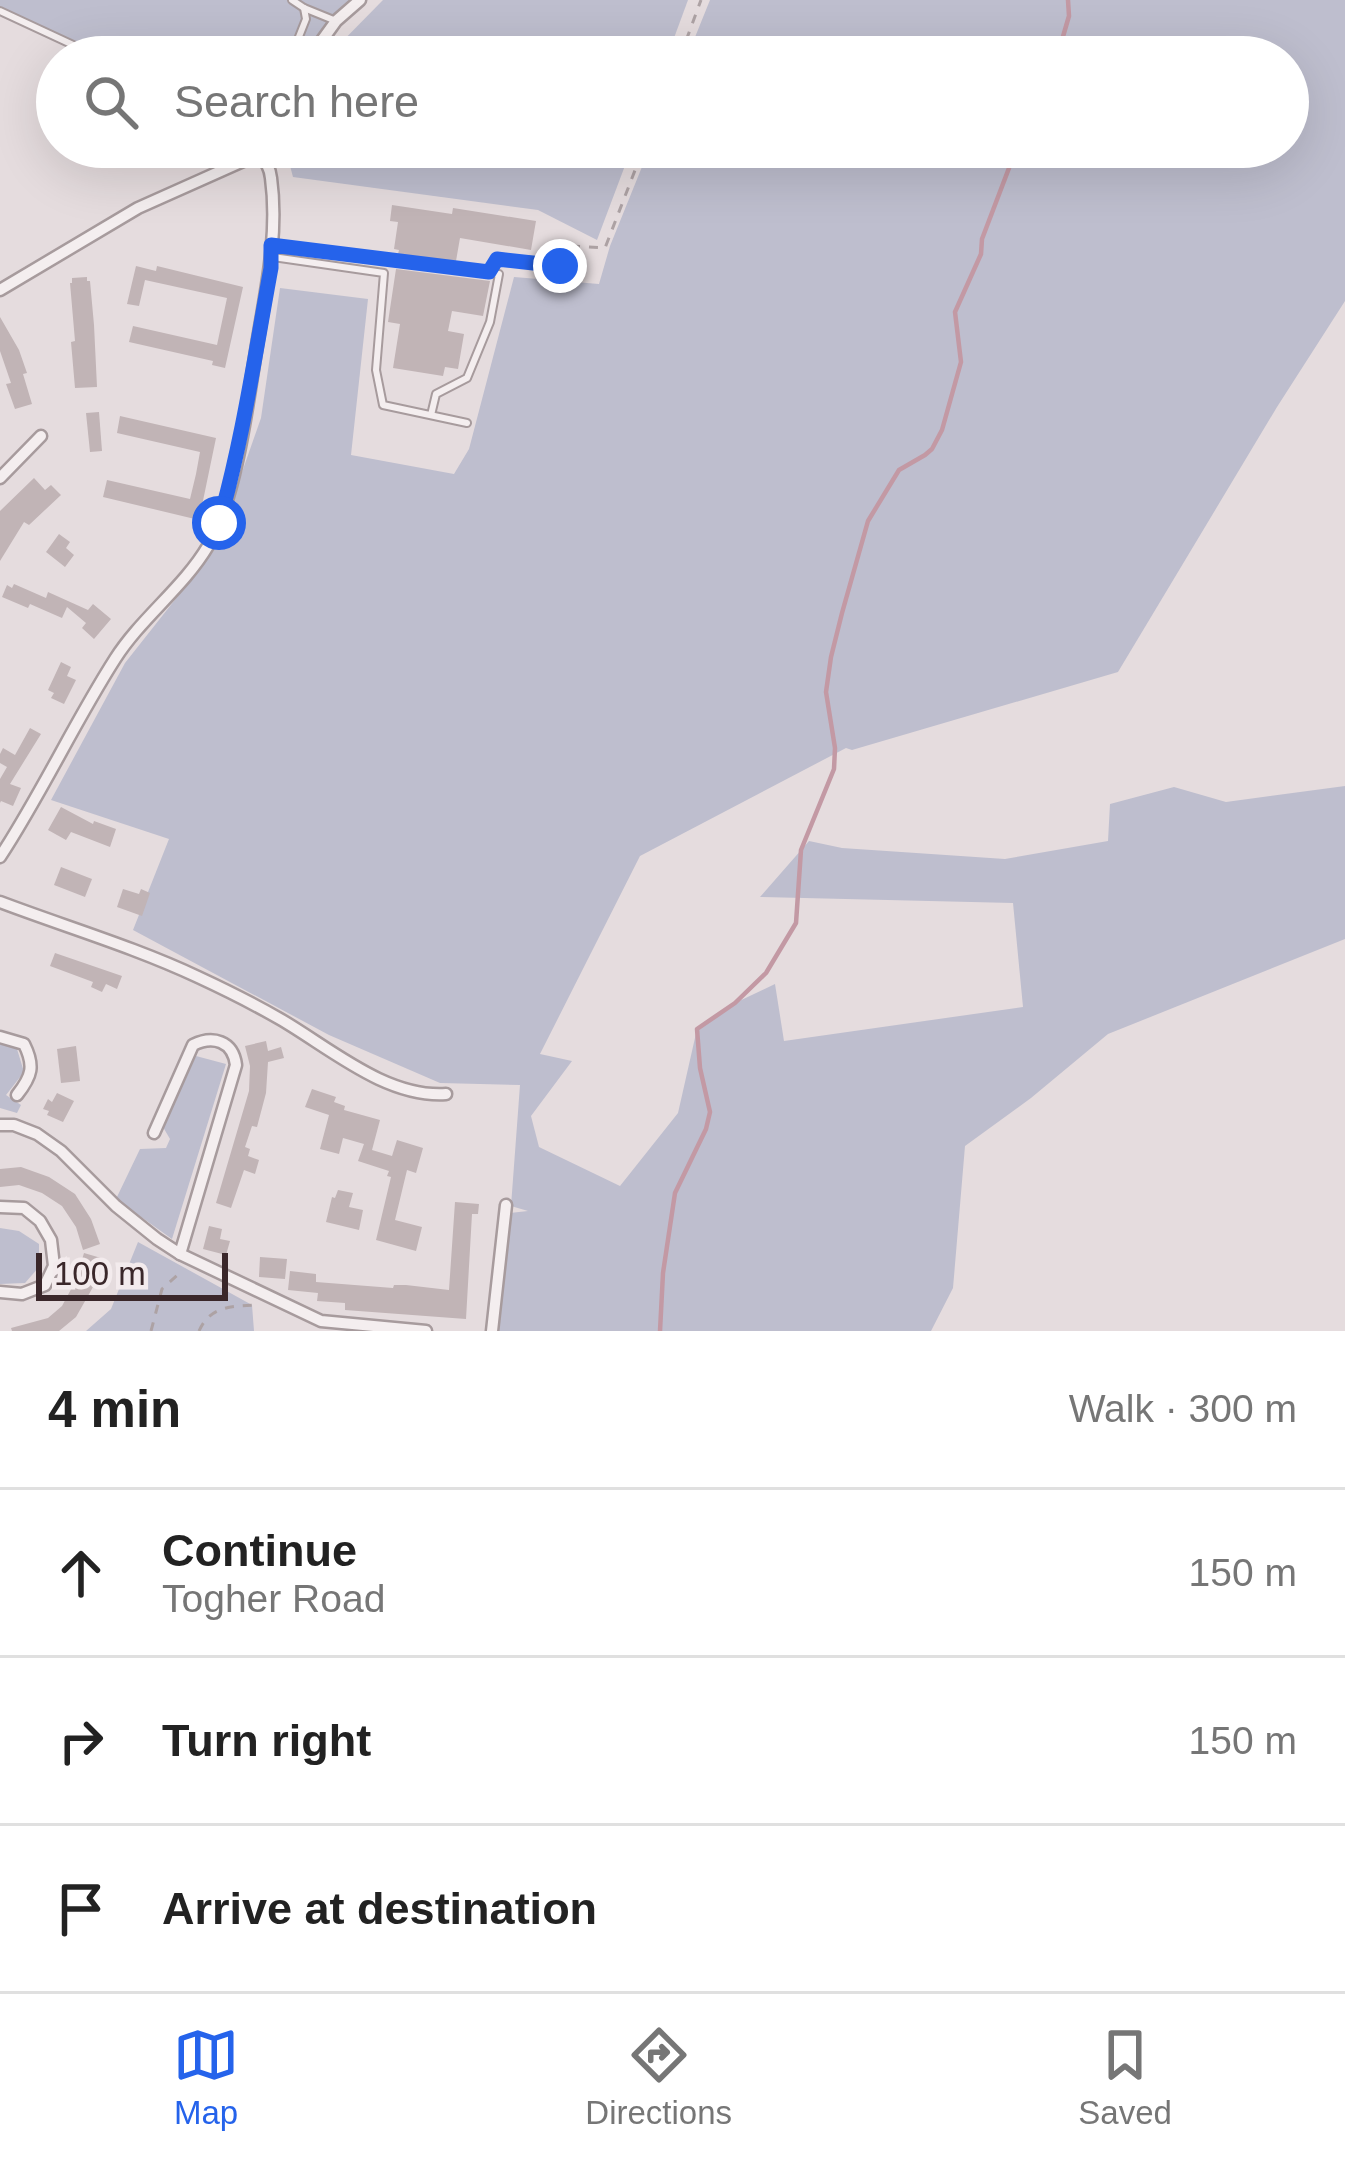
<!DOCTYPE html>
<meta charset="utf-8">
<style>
body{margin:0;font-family:Arial,sans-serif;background:#f6f6f6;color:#222}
.scale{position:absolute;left:36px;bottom:30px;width:192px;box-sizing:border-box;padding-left:12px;border:6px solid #3a272a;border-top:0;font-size:33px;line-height:42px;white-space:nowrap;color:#3a272a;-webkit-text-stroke:9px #f3ebed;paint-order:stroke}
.stop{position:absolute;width:36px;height:36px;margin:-27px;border:9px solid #2563eb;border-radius:50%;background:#fff}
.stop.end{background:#2563eb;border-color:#fff;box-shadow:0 3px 12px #0008}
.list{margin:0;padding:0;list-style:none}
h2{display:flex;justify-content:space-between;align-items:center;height:156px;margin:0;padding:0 48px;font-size:51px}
h2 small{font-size:39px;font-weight:400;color:#767676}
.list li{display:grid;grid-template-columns:78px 1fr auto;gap:36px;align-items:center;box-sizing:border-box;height:168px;padding:0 48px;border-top:3px solid #e0e0e0}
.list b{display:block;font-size:45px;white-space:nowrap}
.list p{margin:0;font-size:39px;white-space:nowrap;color:#767676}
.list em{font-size:39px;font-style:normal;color:#767676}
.icon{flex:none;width:66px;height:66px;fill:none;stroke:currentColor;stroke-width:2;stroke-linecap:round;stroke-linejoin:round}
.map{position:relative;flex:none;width:1345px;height:1331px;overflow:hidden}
.search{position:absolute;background:#fff;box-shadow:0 12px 48px #0002;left:36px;right:36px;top:36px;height:132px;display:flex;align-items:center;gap:30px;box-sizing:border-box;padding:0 42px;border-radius:66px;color:#767676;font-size:45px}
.sheet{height:660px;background:#fff}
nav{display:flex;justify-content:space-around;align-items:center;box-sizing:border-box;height:168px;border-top:3px solid #e0e0e0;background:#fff;font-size:33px;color:#767676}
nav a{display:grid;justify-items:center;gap:6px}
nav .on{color:#2563eb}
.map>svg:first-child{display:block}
.green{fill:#bebece}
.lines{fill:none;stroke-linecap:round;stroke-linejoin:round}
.stream{stroke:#c399a4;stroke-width:4.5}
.building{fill:#c1b4b6}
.service-casing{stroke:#a79b9d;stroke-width:10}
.minor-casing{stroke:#a79b9d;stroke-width:15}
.path{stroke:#ada2a4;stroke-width:3;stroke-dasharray:9 9;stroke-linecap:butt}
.service{stroke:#f4eeef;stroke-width:6}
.minor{stroke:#f4eeef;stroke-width:10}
.route{stroke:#2563eb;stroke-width:15}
</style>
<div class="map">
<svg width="1345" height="1331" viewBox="0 0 1345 1331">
<rect width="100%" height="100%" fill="#e5dcde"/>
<g class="green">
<path d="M0,0H360L310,57H91L0,14Z"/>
<path d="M383,0H688L667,57H327Z"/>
<path d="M710,0H1345V301L1277,407L1118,672L852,750L846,748L640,856L540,1054L572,1061L531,1116L539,1147L620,1186L678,1113L697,1029L735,1003L775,984L784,1041L1023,1007L1013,903L760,897L809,841L842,848L1005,859L1108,841L1110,804L1174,787L1226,802L1345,786V939L1108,1034L1031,1098L965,1146L953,1288L931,1331H496L510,1213L528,1211L511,1206L520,1085L440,1083L329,1035L133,930L169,839L51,800L125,663L215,549L261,418L280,288L368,299L351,455L454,474L469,449L514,277L599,284L610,246L650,147H1288V57H687Z"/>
<path d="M285,147H632L597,240L538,210L293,177Z"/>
<path d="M3,1043L17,1049L24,1072L6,1095L21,1105L17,1113L0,1108V1044Z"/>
<path d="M196,1056L226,1064L172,1239L116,1199L140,1149L166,1148L170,1139L163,1127Z"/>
<path d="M0,1228L19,1231L39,1244V1267L25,1283L0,1284Z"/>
<path d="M138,1242L252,1305L254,1331H86L111,1309Z"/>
</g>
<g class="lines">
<g class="stream">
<path d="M1057,57L1069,16L1068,0"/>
<path d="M660,1331L663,1273L675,1193L706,1129L710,1112L700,1068L697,1029L735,1003L766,973L796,923L801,850L834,769L835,748L826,692L831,657L842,613L868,521L899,470L925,455L932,449L942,430L961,362L955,312L981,254L982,239L1017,147"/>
</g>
</g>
<g class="building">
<path d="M392,205L452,214L453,208L536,221L531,250L460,238L456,261L398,254L399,250L394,249L398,222L390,221Z"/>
<path d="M136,266L156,271L157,266L243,287L225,368L212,365L213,361L129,342L133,326L217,345L227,298L145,280L139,306L127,304Z"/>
<path d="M396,269L490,281L483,316L452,311L448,331L464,334L458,369L445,367L443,376L393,368L400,324L388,322Z"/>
<path d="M87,277V281H90L94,325L97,387L75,388L71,342L75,341L70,283H72V278Z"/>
<path d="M0,317L19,350L27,373L23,374L32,404L15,409L6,384L11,383L0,351Z"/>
<path d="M99,412L102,451L90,452L86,413Z"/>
<path d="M120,416L216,438L199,520L103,497L107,480L190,499L196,474L200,452L117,433Z"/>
<path d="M34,478L45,490L51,485L61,495L29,525L24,522L0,561V511Z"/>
<path d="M59,534L70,542L66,548L74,555L65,567L46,552Z"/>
<path d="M14,584L46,598L48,592L88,610L93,604L111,619L94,639L82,628L86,623L67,607L62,618L30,604L28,608L2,597L7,585L12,588Z"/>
<path d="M61,662L71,667L67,676L76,680L64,704L51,698L54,693L48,690Z"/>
<path d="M30,728L41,734L10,784L21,788L13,806L1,801L0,803V779L7,767L0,763V754L3,748L15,755Z"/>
<path d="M61,807L93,824L94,821L116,829L110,847L71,832L66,840L48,830Z"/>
<path d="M61,867L92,879L85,897L54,885Z"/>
<path d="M123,889L139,894L141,889L150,893L142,916L117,907Z"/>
<path d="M55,953L122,976L117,989L106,984L102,992L91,987L93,982L50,966Z"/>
<path d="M266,1041L268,1051L281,1047L284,1058L268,1062L266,1093L257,1127L252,1126L245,1147L250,1149L248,1156L259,1160L255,1174L244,1170L231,1208L216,1203L249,1091L250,1066L245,1046Z"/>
<path d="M76,1046L80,1081L61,1083L57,1049Z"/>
<path d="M312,1089L336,1097L334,1102L345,1106L344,1110L380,1120L372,1150L392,1156L397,1140L423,1148L416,1173L407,1170L395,1220L422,1227L416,1251L376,1240L391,1177L387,1176L389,1171L358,1161L364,1144L343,1138L339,1154L320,1149L329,1115L305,1107Z"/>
<path d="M57,1093L74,1101L63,1122L47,1115L49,1111L43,1109L48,1099L52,1102Z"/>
<path d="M21,1167L49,1177L75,1194L91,1219L100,1244L83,1250L76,1227L62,1206L42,1193L19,1185L0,1187V1169Z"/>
<path d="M338,1190L353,1193L349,1207L363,1210L359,1230L326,1222L332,1197L335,1198Z"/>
<path d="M455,1202L479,1204L478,1214H472L466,1319L345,1310V1303L317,1301L318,1293L288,1290L290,1271L316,1274V1282L393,1288L394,1285H406L449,1290Z"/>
<path d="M209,1226L222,1229L220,1239L230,1241L226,1255L203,1249Z"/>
<path d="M84,1253L101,1258L93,1287L76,1317L59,1331H12L11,1328L48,1318L62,1306L76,1280Z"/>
<path d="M260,1257L287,1259L285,1279L259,1277Z"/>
</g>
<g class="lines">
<g class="service-casing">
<g id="service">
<path d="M292,0L304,8L336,21"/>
<path d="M0,11L99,57"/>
<path d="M291,57L306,19L304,8"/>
<path d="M271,245L489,273L497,259L559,266L563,246"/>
<path d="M273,257L384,273L376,370L383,405L467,423"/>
<path d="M431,415L436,394L467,378L490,322L499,274L489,273"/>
</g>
</g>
<g class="minor-casing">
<g id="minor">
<path d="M310,57L336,21L360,0"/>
<path d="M0,290L138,208L259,154"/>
<path d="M0,478L41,436"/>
<path d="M0,857C42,793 74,723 115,659C141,618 183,588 208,546C236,498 247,407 256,351C265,294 279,236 271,178C270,168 266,162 259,154"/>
<path d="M0,902C66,927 134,947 198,977C226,990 254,1004 280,1019C330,1048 386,1098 446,1094"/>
<path d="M0,1037L24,1044C35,1066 32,1076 17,1095"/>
<path d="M0,1125H14L37,1134L61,1151L116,1206L157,1239L180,1254L321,1321L426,1331"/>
<path d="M154,1133L193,1045C213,1035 233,1041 236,1065L180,1254"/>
<path d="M0,1207L24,1208L40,1221L51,1240L54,1266L45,1285L22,1294L0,1292"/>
<path d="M492,1331L506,1205"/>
</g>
</g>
<g class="path">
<path d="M680,57L701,0"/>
<path d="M571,246L605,248L644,147"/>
<path d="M151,1331L162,1289L183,1270"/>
<path d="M199,1331C210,1306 231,1306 257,1305"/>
</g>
<use href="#service" class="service"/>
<use href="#minor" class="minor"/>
</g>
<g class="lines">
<path class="route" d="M219,523C243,439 255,354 271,268V245L489,272L497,259L560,266"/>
</g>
</svg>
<div class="scale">100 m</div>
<div class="stop" style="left:219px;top:523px"></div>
<div class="stop end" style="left:560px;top:266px"></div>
<div class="search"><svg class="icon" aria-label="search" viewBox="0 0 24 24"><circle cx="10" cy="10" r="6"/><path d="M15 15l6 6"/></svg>Search here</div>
</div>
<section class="sheet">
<h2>4 min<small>Walk · 300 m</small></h2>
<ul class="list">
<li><svg class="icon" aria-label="ahead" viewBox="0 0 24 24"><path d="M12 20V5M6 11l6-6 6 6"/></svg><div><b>Continue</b><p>Togher Road</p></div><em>150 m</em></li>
<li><svg class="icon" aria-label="right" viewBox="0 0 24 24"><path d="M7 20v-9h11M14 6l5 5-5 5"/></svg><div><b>Turn right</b></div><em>150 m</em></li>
<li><svg class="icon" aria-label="arrive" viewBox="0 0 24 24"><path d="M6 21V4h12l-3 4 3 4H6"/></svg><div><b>Arrive at destination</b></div></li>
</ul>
</section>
<nav>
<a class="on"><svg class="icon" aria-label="map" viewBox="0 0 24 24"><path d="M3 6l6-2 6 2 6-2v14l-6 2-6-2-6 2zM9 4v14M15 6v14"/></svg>Map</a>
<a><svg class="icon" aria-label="directions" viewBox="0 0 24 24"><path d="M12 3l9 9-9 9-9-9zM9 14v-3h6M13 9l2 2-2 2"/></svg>Directions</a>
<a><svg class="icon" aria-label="saved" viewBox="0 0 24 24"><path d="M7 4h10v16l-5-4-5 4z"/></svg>Saved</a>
</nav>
